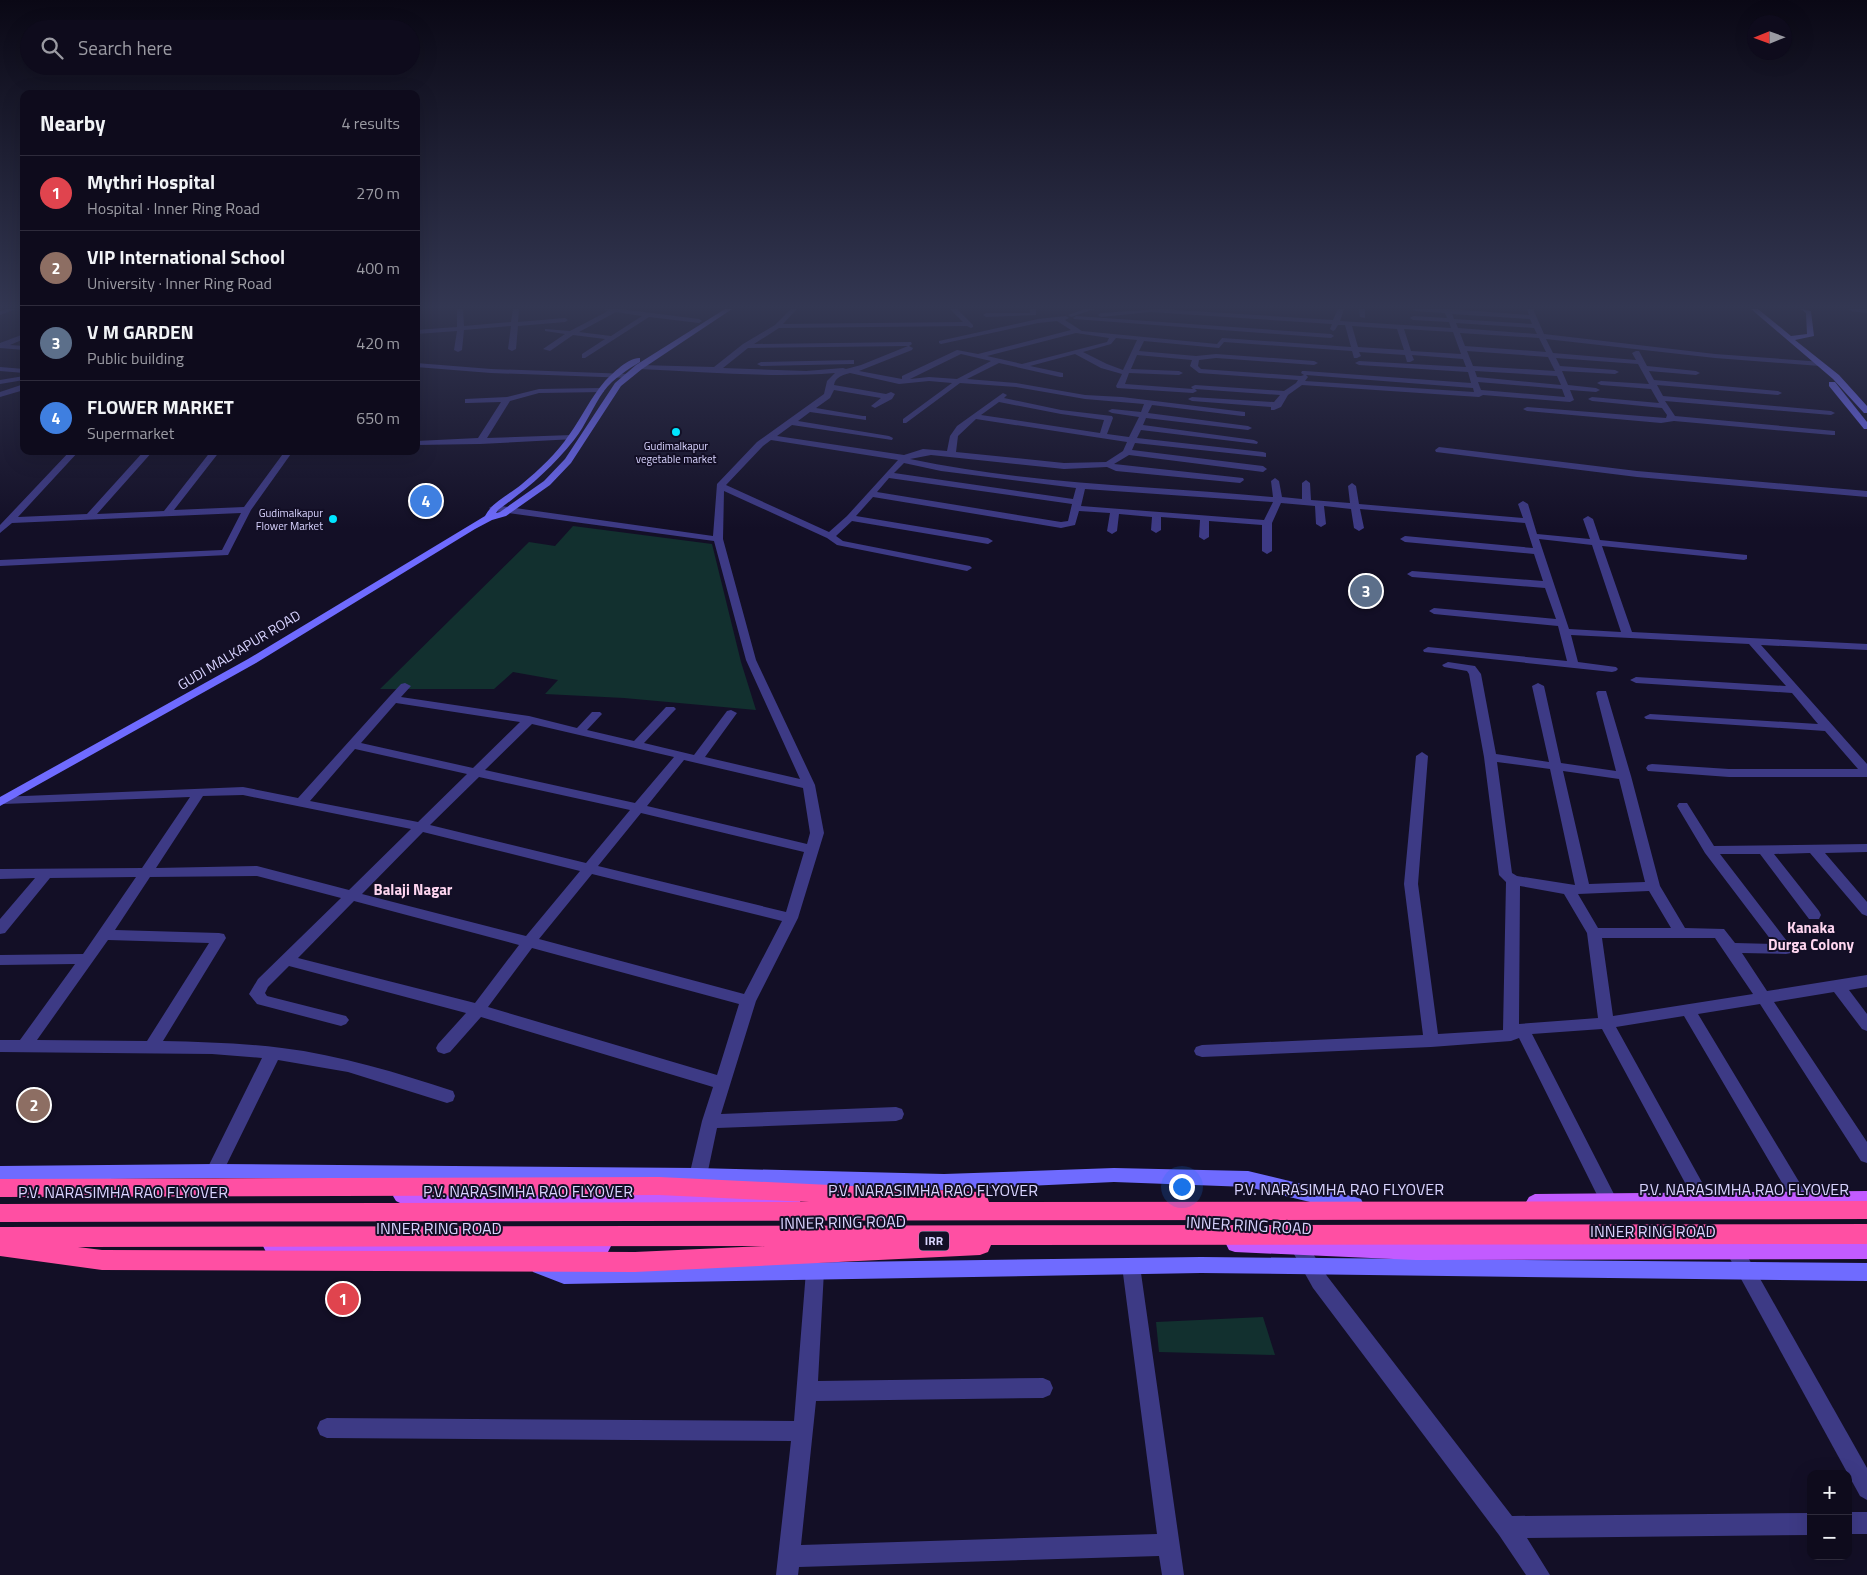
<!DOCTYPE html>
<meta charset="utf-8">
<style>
body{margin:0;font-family:"Titillium Web",sans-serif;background:#1c1929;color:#f1f3f6}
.controls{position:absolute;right:15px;bottom:15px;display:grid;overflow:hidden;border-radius:10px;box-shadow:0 5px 20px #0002}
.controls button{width:45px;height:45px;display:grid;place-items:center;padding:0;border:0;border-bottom:1px solid #2e2b3b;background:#0e0b1c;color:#f1f3f6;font:25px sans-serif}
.compass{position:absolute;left:1747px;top:15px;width:45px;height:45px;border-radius:50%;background:#0e0b1c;box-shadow:0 5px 20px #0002;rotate:269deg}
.you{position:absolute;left:1181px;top:1186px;width:18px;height:18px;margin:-12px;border:4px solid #fff;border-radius:50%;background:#1a73e8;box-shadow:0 0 0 8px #1a73e833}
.badge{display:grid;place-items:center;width:32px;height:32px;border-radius:50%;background:#1a73e8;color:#fff;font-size:16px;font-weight:700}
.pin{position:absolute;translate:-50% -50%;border:2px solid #fff;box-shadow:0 1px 5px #0006}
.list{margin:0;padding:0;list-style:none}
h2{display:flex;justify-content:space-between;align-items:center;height:65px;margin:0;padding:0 20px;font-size:21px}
h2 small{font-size:16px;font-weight:400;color:#9b9ba3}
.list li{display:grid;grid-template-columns:32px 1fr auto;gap:15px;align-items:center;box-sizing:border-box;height:75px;padding:0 20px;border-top:1px solid #2e2b3b}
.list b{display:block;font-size:19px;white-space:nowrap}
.list p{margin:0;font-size:16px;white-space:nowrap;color:#9b9ba3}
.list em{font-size:16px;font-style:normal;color:#9b9ba3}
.icon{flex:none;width:28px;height:28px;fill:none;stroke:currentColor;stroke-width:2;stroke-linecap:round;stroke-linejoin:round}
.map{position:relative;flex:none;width:1867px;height:1575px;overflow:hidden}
.search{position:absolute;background:#0e0b1c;box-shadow:0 5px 20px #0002;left:20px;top:20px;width:400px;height:55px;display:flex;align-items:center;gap:12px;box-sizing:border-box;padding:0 18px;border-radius:28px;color:#9b9ba3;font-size:19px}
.panel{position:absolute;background:#0e0b1c;box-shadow:0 5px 20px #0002;left:20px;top:90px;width:400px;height:365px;border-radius:10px}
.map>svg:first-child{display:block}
.green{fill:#12302f}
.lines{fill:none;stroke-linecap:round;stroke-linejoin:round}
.street{fill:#3d3a85;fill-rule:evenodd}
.secondary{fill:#6f6bff;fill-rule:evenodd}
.primary{fill:#c25bff;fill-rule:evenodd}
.highway{fill:#ff4fa3;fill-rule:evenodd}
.poi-dot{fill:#00e5ff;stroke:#130f26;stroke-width:2}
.labels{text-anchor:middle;stroke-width:4;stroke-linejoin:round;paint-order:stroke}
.far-poi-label{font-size:11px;fill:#d9d4ff;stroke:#130f26}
.shield{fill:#130f26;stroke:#9e99be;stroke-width:1}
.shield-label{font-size:12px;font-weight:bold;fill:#d9d4ff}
.street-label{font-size:14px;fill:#d9d4ff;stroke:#130f26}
.neighbourhood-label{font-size:15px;font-weight:bold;fill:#ffd6f0;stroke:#130f26}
.near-street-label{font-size:16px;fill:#d9d4ff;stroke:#130f26}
</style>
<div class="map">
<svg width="1867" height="1575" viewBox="0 0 1867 1575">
<rect width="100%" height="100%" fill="#130f26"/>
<g class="green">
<path d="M573,526L712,544L741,662L756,710L624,698L545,694L558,680L513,672L494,689H380L529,542L555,546Z"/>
<path d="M1263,1317L1275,1355L1159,1352L1156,1322Z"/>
</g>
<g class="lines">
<g class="street">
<path d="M7,309H16L0,315V311Z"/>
<path d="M457,309H463L464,326L511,322L513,309H519L518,322L565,318L568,320L565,322L518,326L516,349L512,351L508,349L511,326L464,330L462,350L458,352L454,350L457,331L416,334V330L457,327Z"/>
<path d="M604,309H620L699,319L702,321L699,323L649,317L585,358H582V354L605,339L573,335L550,351L543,349L565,334L545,331V329L570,331L608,311ZM616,312L642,316L611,336L579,332Z"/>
<path d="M791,309H797L783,324L963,322L950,309H957L973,325V327L971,328L967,326L779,328L754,344L911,342L912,344L909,346L913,348L912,350L859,371L902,379V376L957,350L978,354L1071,330L1057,321L1038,323L941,344L939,343V341L1038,319L1066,316L1069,318L1065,320L1082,331L1217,344L1222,338L1351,347L1345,325H1338L1335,330L1333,331L1330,329L1332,324L1150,312L1101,317L1098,315L1101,313L1161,309L1333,320L1338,309H1344L1340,321L1451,328L1449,322L1413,320L1410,318L1413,316L1447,318L1445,313L1415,311L1412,309H1450L1529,315L1527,309H1533L1544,334L1715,354L1823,362V366H1820L1715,358L1546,339L1553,353L1636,360L1632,353L1636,351H1639L1647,366L1696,371L1700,373L1696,375L1649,371L1654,380L1778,391L1782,393L1778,395L1657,385L1663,396L1831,411L1835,413L1831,415L1665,401L1675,416L1835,431V435H1832L1674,421L1661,423L1527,411L1523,409L1527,407L1666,418L1667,415L1662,408L1592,401L1588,399L1592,397L1659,403L1651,389L1601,385L1597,383L1601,381L1649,384L1638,364L1556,358L1560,366L1615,370L1619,372L1615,374L1562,371L1568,385L1596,388L1600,390L1596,392L1570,390L1574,400L1570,402L1483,395L1479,397L1302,385L1288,395L1281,407L1274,410H1271V407L1192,401L1188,399L1192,397L1274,402L1280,395L1195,389L1197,391L1193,393L1117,388L1116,386L1122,374L1101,368L1075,354L1030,366L1063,373V377H1060L999,363L967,379L1016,383L1085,395L1122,397L1245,412V416H1242L1152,405L1148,413L1248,426L1252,428L1248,430L1146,418L1143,425L1254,440L1258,442L1257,444L1141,430L1137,438L1263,452L1266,453V457L1135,443L1132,450L1263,466L1267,469L1263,472L1129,455L1114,464L1243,478L1244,480L1240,483L1116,471L1107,467L1064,469L931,455L910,459C1029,484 1152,486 1273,497L1271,481L1275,478L1279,481L1282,497L1302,499V483L1306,480L1310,483L1311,500L1350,503L1348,486L1352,483L1356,486L1359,504L1523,518L1518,504L1523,501L1528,504L1537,534L1590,539L1583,519L1588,516L1593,519L1600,540L1747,555V559L1744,560L1602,546L1632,632L1867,644V650L1761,645L1867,764V777H1729L1648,771L1646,768L1648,765L1652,764L1729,769H1858L1825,731L1646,719L1644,717L1650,714L1818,724L1792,693L1636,683L1630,680L1636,677L1786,686L1749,644L1571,635L1578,662L1616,667L1618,669L1616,671L1612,672L1424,652L1423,650L1428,647L1567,661L1558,626L1434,614L1429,611L1434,608L1556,619L1545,588L1412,577L1407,574L1412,571L1543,581L1534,554L1405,542L1400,539L1405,536L1533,548L1525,523L1360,509L1364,528L1359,531L1354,528L1351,509L1324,506L1326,524L1321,527L1316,524L1315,506L1281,503L1272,523V551L1267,554L1262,551V525L1209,521V537L1204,540L1199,537L1200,520L1161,517V530L1156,533L1151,530L1152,517L1119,514L1117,531L1112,534L1107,531L1110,513L1079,511L1075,525L1061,528L873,497L856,516L988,538L993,541L988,544L852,521L836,536L843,541L970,566L972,568L967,571L837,545L827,538L724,491L723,539L756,660L815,785L824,833L798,918L756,1001L721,1114L896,1107L902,1109L904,1114L902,1119L896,1121L717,1128L705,1185L702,1190L696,1193L690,1190L687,1185L702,1121L713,1087L481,1017L450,1052L444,1054L438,1052L436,1048L438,1044L466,1013L289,966L268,987L265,993L267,996L346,1016L349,1020L346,1024L341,1026L257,1004L249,994L258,979L341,898L257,876L150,877L115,930L219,933L224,934L226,938L163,1041C203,1042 243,1043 282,1048C340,1055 398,1073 453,1091L455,1096L453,1101L447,1103L348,1072L278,1060L221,1176L215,1178L209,1176L206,1171L262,1058L212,1054L0,1052V1040H20L75,964L0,965V955L83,954L136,877L50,878L5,933L0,934V919L35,878L0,879V869L142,868L190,797L3,804L0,803V797L243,787L298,798L389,697L401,684L405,683L411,686L401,697L529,716L577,728L592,712H600L602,714L587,730L634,741L666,707H674L676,709L674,711L644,743L694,755L727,711L731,710L737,713L705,757L800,779L746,660L714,541L494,511L489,508L494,505L713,536L717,484L757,442L824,394L827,381L835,373C769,378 704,372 639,369L635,367L639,365L714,367L743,344L775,325ZM1452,314L1530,319L1532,324L1454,319ZM1456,323L1534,328L1537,334L1458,328ZM1352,326L1397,329L1404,350L1358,347ZM1404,329L1453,332L1461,354L1411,351ZM1076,333L1109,338L1107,342L1022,364L987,356ZM1460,333L1539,338L1546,352L1465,346ZM1116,338L1137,340L1123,370L1107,364L1083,352L1111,344ZM1144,341L1219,348L1224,342L1352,351L1354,358H1357L1361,356L1359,352L1405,355L1407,362H1410L1414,360L1412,355L1463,359L1466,367L1359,361L1355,363L1359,365L1468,372L1471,383L1305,371H1302L1301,373L1304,375L1301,376L1201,369L1198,366L1199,360L1216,358L1314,365L1318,363L1314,361L1216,354L1196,356L1139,351ZM908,346L861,365L846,369L843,368L806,371L723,368L748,348ZM1467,351L1548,357L1555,371L1473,366ZM961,354L991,361L957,379L929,377L910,379ZM1137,355L1192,360L1190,366L1199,373L1298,380L1296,383L1284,391L1195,385L1191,387L1193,389L1125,384L1129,373L1179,375L1183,373L1179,371L1131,369ZM1475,371L1557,376L1561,385L1477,377ZM850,373L899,384L929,381L952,383L903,419V423H906L960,383L1016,387L1085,399L1144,404L1141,412L1112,409L1108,411L1112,413L1139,417L1129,437L1107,434L1113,418L1112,416L1061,410L1004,398L1007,395L1003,393L957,426L950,436L947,451L923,449L904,455L777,436L792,425L892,440L893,438L889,436L798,421L810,412L866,420V416H863L816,408L830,398L834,390L881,398L871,406L875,408L892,399L895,394L891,392L886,394L834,385C835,377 843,375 850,373ZM1306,375L1473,388L1474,392L1305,381L1308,377ZM1478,382L1562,389L1565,397L1481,390ZM999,402L1061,414L1104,420L1100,433L981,415ZM976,419L1127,442L1123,451L1106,462L1064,463L956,452L958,436ZM771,440L898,460L847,516L829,532L726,485L763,446ZM904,463L941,471L1076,488L1073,499L894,473ZM889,478L1072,504L1068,521L1061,522L877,492ZM1085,489L1273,502L1264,520L1081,506ZM1539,539L1592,545L1621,632L1569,629ZM396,703L520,722L473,768L361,743ZM532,724L674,757L635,803L485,770ZM355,749L467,774L418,822L310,801ZM684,760L803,788L810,833L807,844L647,806ZM479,777L630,810L586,863L430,825ZM243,795L411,829L349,890L257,866L156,868L203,796ZM641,813L804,852L786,912L598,866ZM423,832L580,871L526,936L362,894ZM592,874L782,921L744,994L539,939ZM354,901L519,945L475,1003L298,958ZM108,940L209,943L147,1041L37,1040ZM532,948L739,1004L717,1075L488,1007Z"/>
<path d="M1030,309H1036V315L986,317L983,315L986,313H1030Z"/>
<path d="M1085,309H1094L1071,317L1068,315Z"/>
<path d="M1359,309H1365V318L1360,317Z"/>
<path d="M1848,309H1867V313L1851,311Z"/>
<path d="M1076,316L1331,334L1334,336L1331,338L1074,319L1073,318Z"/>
<path d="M24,334V339L10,345L24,346V350L0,348V343Z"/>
<path d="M854,360V364H851L761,366L757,364L761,362Z"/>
<path d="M416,363L491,369L629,374L633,376L629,378L491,373L416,367Z"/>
<path d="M0,367L24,369V373L0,371Z"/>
<path d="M24,376V380L0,384V380Z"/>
<path d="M21,385H24V390L0,397V392Z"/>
<path d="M601,388H604V392L539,393L510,401L487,438L572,435H575V439L480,444L416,445V441L478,438L501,402L468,403H465V399L507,397L539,389Z"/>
<path d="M1439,447L1637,471L1867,491V497L1637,477L1436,452L1435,450Z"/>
<path d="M70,451H79L18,517L87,514L144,451H153L97,514L164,511L211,451H220L174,510L244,507L285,451H293L251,510L228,555L0,566V560L222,550L241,513L12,523L0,533V525Z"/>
<path d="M1448,662L1475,666L1481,674L1496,754L1549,762L1532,686L1538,683L1544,686L1561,763L1616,771L1596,693L1598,691H1606L1631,776L1660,886L1685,928L1724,929L1735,943L1774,944L1705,853L1677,806L1679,803H1687L1714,846L1867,844V852L1825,853L1867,902V916L1862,914L1810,853L1774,854L1819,911L1821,915L1819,919H1809L1760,854H1720L1793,949L1791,953L1786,954L1742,953L1767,991L1867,975V987L1849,990L1867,1014V1031L1862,1029L1834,992L1774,1002L1867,1142V1163L1861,1161L1760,1004L1698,1014L1807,1195L1810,1200L1807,1205L1801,1208L1795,1205L1684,1016L1616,1027L1709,1195L1712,1200L1709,1205L1703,1208L1697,1205L1602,1029L1532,1034L1617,1200L1614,1205L1608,1208L1602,1205L1519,1038L1511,1041L1431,1047L1202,1057L1196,1055L1194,1051L1196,1047L1202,1045L1423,1035L1404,884L1416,756L1422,752L1428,756L1418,884L1438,1034L1503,1030L1506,882L1499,875L1484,757L1469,674L1467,671L1444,667L1442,665ZM1497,762L1550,769L1575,885L1517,876L1512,873ZM1563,771L1619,779L1645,882L1589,884ZM1520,886L1564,894L1587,933L1598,1018L1519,1024ZM1649,891L1671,928H1598L1578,894ZM1602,938H1715L1753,994L1613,1016Z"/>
<path d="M1299,1239L1305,1241L1327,1276L1512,1516L1811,1513V1535L1527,1538L1550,1575H1526L1499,1535L1313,1288L1290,1247L1293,1241Z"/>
<path d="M1735,1243L1741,1245L1867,1468V1500L1860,1496L1729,1257L1726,1251L1729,1245Z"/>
<path d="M1131,1258L1137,1260L1140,1266L1184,1575H1162L1159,1556L799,1567L798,1575H776L791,1441L327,1438L320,1435L317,1428L320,1421L327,1418L794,1421L806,1271L808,1265L815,1262L822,1265L824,1271L818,1381L1043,1378L1050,1381L1053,1388L1050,1395L1043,1398L816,1401L801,1545L1157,1534L1122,1266L1125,1260Z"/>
<rect x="1848" y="1512" width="19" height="22"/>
</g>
<g class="secondary">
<path d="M725,309H732L642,369L621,386L571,463L550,485L506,516L492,520L475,529L256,663L0,806V797L248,659L485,516C493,501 509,495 522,484C539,470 557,453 569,435C582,417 591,397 605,381C613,373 629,357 640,358V362C627,370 614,378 604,391C593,406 586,425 574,440C552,468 527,489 498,510L496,513L500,512L544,481L565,459L615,383L636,365Z"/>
<path d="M1751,309H1758L1791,336L1807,334L1806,313L1801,309L1811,311L1814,336L1795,340L1839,375L1867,406V413H1864L1833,379Z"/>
<path d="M1829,382H1835L1867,422V429H1864L1829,386Z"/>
<path d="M215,1164L697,1168L944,1174L1114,1168L1248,1171L1355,1197L1361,1199L1364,1205L1361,1211L1355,1213L1248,1187L1114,1182L944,1190L697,1182L215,1178L0,1180V1166Z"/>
<path d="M1201,1257L1867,1263V1281L1201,1273L564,1284L533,1272L530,1266L533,1260L539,1258L564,1266Z"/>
</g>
<g class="primary">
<path d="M402,1188L564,1189L792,1195L798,1197L801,1203L798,1209L792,1211L564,1205L402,1204L396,1201L393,1196L396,1191Z"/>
<path d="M1867,1191V1207L1535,1210L1529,1207L1526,1202L1529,1197L1535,1194Z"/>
<path d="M1235,1236L1416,1244L1867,1243V1259L1416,1260L1235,1252L1229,1250L1226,1244L1229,1238Z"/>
<path d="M272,1238L435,1241L602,1238L608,1240L611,1246L608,1252L602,1254L435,1257L272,1254L266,1252L263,1246L266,1240Z"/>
</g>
<g class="highway">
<path d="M659,1177L979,1192L986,1194L989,1202L1867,1201V1219L0,1222V1204L809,1202L659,1195L0,1197V1179Z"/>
<path d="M1867,1224V1244L991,1245L988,1252L980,1255L635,1272L102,1270L0,1256V1227ZM765,1246L635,1252L102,1250L78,1247Z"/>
</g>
</g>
<linearGradient id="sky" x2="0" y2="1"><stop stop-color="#0a0815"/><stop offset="0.58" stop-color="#333752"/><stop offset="1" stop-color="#333752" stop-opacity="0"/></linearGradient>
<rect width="1867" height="529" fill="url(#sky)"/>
<g class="poi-dot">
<circle cx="676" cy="432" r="5"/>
<circle cx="333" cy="519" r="5"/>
</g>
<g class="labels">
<g class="far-poi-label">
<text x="676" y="450">Gudimalkapur<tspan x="676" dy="13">vegetable market</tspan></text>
<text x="323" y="517" text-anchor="end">Gudimalkapur<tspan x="323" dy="13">Flower Market</tspan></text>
</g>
<rect class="shield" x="919" y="1231.5" width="30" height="19" rx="4"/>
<g class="shield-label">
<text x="934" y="1245">IRR</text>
</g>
<g class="street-label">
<text transform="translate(239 650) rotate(-31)" y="5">GUDI MALKAPUR ROAD</text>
</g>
<g class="neighbourhood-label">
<text x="413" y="895">Balaji Nagar</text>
<text x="1811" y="933">Kanaka<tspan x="1811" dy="17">Durga Colony</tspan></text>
</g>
<g class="near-street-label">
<text x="1339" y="1195">P.V. NARASIMHA RAO FLYOVER</text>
<text x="1744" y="1195">P.V. NARASIMHA RAO FLYOVER</text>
<text x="933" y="1196">P.V. NARASIMHA RAO FLYOVER</text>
<text x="528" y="1197">P.V. NARASIMHA RAO FLYOVER</text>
<text x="123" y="1198">P.V. NARASIMHA RAO FLYOVER</text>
<text transform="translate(843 1222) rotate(-1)" y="6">INNER RING ROAD</text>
<text transform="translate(1249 1225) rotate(3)" y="6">INNER RING ROAD</text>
<text x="439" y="1234">INNER RING ROAD</text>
<text x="1653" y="1237">INNER RING ROAD</text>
</g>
</g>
</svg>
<div class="controls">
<button>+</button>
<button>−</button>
</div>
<svg class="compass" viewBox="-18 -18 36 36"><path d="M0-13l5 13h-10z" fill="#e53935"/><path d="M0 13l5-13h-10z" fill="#9b9ba3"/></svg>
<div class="you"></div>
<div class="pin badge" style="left:343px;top:1299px;background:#e0444e">1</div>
<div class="pin badge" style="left:34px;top:1105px;background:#8d6e63">2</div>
<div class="pin badge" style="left:1366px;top:591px;background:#5c6f8a">3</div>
<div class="pin badge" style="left:426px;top:501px;background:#3f7fe0">4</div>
<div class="search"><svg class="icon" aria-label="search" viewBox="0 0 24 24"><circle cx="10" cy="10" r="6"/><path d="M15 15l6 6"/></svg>Search here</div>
<section class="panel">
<h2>Nearby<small>4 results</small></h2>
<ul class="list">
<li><span class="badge" style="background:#e0444e">1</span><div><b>Mythri Hospital</b><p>Hospital · Inner Ring Road</p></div><em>270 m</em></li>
<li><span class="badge" style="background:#8d6e63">2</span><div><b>VIP International School</b><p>University · Inner Ring Road</p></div><em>400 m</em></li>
<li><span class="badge" style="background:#5c6f8a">3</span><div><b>V M GARDEN</b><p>Public building</p></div><em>420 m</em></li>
<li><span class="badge" style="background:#3f7fe0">4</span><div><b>FLOWER MARKET</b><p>Supermarket</p></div><em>650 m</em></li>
</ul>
</section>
</div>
